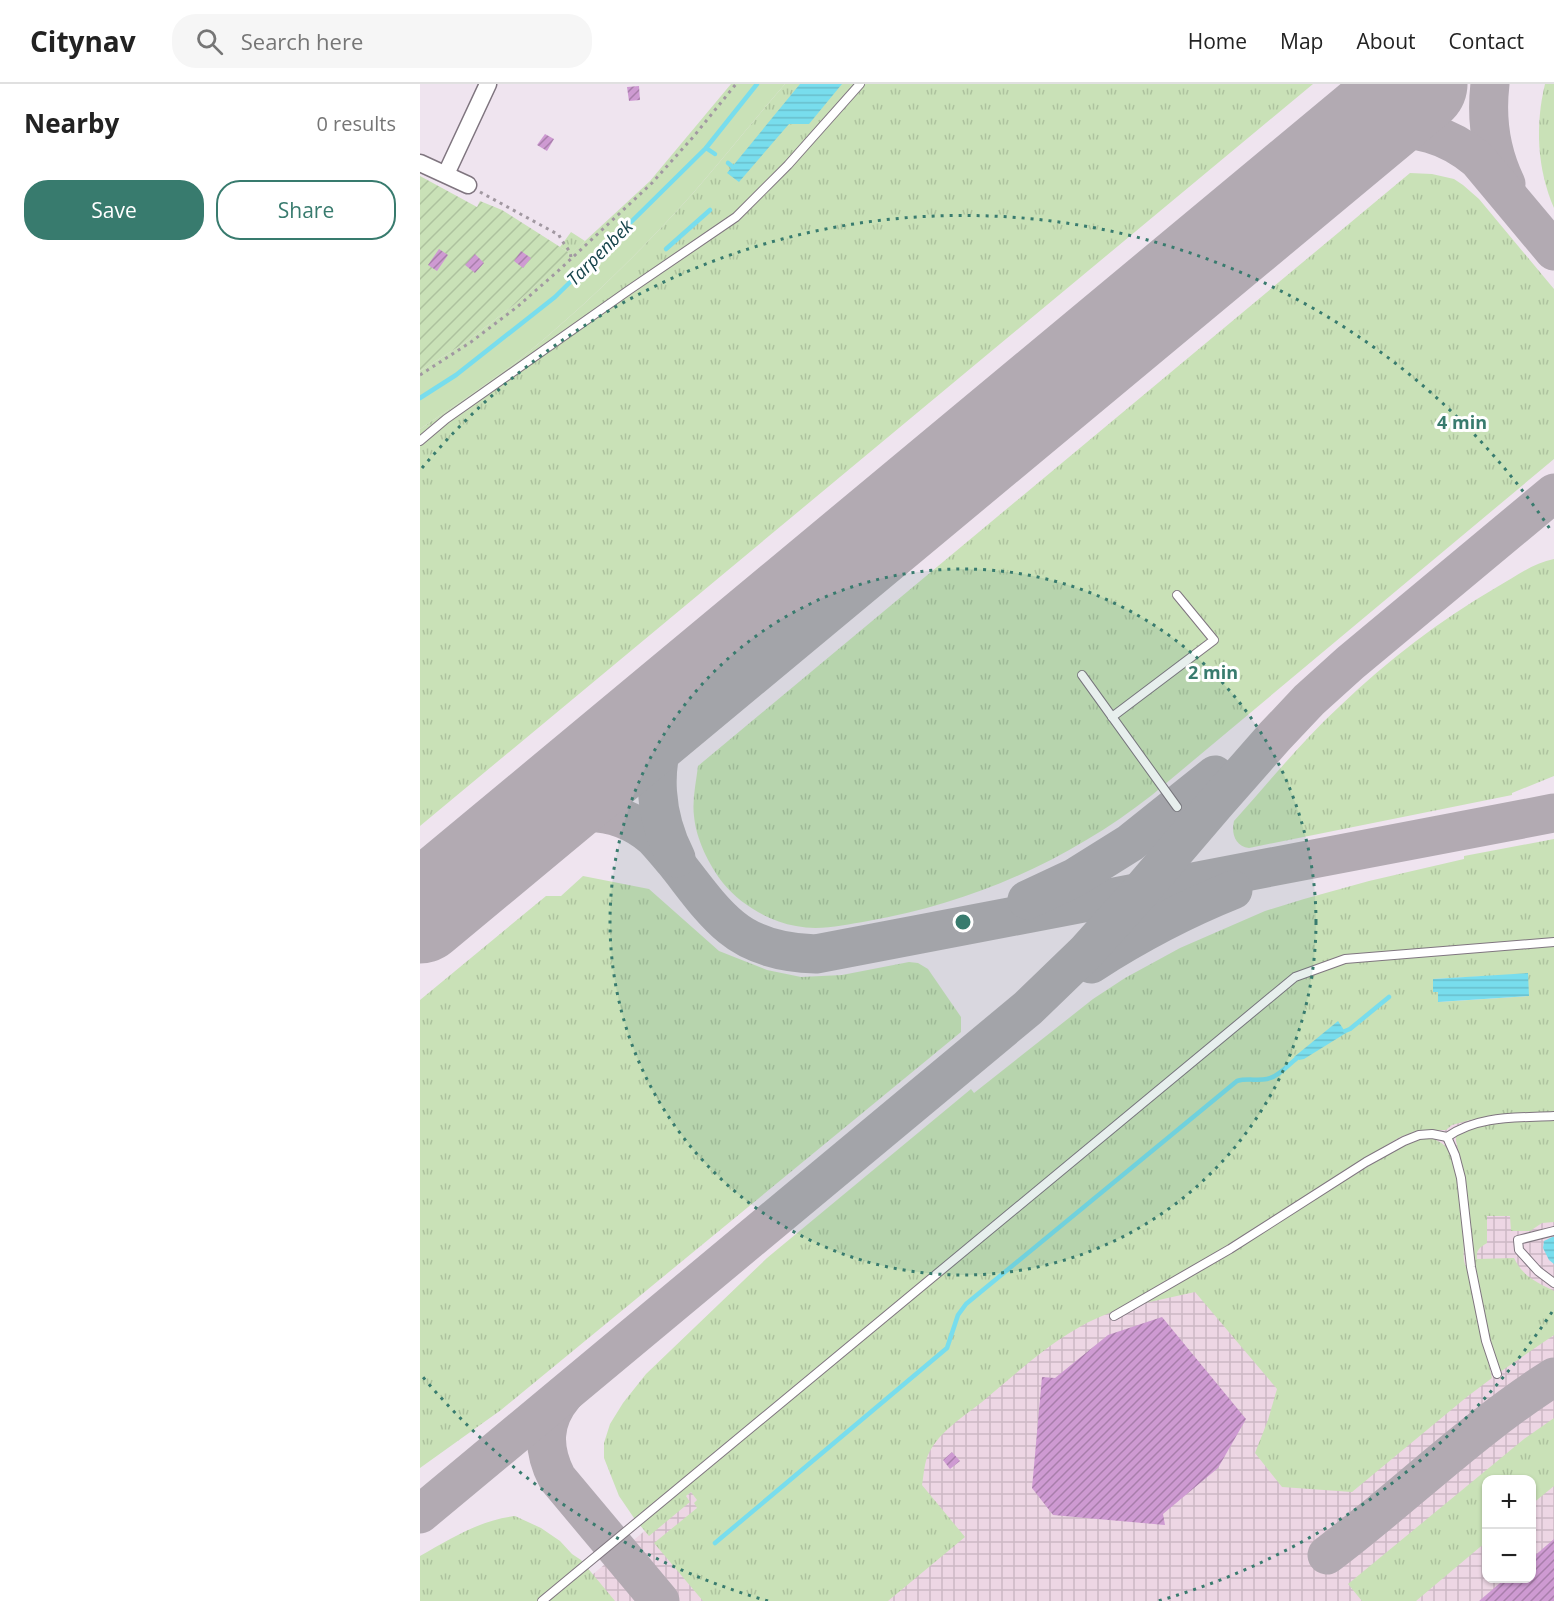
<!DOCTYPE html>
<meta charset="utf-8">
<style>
body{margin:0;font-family:"Open Sans",sans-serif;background:#f6f6f6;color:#222}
.controls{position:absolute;right:18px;bottom:18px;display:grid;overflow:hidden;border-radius:12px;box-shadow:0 2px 4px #0004}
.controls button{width:54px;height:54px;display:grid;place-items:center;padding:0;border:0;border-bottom:2px solid #e0e0e0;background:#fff;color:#222;font:30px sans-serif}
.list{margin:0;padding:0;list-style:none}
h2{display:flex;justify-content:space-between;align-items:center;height:78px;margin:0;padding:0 24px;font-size:26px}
h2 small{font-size:20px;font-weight:400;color:#767676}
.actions{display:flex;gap:12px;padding:18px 24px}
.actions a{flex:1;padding:14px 0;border:2px solid #387b6e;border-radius:24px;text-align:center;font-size:21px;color:#387b6e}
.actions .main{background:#387b6e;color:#fff}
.icon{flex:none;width:33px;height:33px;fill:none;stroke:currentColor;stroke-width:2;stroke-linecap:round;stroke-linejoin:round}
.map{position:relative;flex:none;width:1134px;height:1517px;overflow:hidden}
header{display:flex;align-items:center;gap:36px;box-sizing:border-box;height:84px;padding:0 30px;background:#fff;border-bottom:2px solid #e0e0e0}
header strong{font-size:28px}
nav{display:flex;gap:33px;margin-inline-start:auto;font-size:21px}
.search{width:420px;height:54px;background:#f6f6f6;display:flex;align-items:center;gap:15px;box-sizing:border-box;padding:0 21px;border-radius:24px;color:#767676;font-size:22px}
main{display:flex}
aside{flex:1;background:#fff}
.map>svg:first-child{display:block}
.industrial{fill:url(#industrial-grid);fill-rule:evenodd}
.grass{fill:url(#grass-tufts);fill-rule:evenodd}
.park{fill:#c9e1b7}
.garden{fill:url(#garden-furrows)}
.water{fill:url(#water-rules)}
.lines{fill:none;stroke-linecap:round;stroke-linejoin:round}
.stream{stroke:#78dded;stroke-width:4.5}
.taxiway{stroke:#b2aab2;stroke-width:39}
.runway{stroke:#b2aab2;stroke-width:99}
.building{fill:url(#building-hatch)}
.lane-casing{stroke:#7f757f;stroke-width:10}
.street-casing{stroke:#7f757f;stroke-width:19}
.path{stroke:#a198a1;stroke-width:3;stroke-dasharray:3 4.5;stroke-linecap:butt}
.lane{stroke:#fff;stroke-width:8}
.street{stroke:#fff;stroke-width:16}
.ring{fill:none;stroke:#387b6e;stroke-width:3;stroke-dasharray:3 6}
.labels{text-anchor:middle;stroke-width:6;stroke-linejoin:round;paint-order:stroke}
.water-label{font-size:18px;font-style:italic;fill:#16444b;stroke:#fff}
.centre{fill:#387b6e;stroke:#fff;stroke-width:3}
.ring-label{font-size:18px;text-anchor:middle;font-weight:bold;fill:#387b6e;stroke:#fff;stroke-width:6;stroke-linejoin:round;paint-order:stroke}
</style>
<header>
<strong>Citynav</strong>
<div class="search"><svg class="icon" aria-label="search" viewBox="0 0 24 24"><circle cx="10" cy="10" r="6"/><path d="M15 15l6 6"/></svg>Search here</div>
<nav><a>Home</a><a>Map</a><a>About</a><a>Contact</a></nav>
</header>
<main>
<aside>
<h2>Nearby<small>0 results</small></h2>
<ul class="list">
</ul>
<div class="actions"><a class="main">Save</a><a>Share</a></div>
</aside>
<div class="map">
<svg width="1134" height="1517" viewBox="0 0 1134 1517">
<defs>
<pattern id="industrial-grid" width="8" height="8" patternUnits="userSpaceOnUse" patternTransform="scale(1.5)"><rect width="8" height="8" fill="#edd6e4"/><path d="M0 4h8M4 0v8" fill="none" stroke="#ccb8c4"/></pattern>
<pattern id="grass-tufts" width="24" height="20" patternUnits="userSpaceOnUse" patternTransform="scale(1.5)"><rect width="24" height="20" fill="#c9e1b7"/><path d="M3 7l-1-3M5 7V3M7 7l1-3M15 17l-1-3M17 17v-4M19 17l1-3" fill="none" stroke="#adc29e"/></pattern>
<pattern id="garden-furrows" width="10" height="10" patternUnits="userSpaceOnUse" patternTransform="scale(1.5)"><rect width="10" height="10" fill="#c9e1b7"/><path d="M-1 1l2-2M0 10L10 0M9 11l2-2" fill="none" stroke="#adc29e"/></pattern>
<pattern id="water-rules" width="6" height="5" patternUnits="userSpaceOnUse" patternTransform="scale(1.5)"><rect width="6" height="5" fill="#78dded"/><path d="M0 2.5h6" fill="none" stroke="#69becc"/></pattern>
<pattern id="building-hatch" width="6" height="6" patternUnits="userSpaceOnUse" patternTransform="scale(1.5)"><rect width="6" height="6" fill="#ce9ad2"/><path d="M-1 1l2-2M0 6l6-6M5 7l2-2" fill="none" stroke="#a87eab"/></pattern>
</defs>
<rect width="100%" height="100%" fill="#efe4ef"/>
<path class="industrial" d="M1134,1004V1517H141L271,1408L858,1067ZM1066,1396H1112V1494H1066Z"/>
<g class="grass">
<path d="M365,0H893L0,742V345C37,320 76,295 111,266C169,218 224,164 274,108C305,72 334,36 365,0Z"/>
<path d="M1125,0H1134V124C1117,85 1115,41 1125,0Z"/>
<path d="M990,89L1012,90L1034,95L1043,101L1059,115L1134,205V375L732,711C649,776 552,819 448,837C424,841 400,847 376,842C348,837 320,820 303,799C289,781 276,755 274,732C272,716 276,699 278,682Z"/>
<path d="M151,148L165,157L149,172L148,168L140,163Z"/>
<path d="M1134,475V692L1092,709V711L829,764C815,762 811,749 814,737C849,698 882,657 920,622C967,577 1020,536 1077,503C1095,493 1113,479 1134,475Z"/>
<path d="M1134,755V1029L1075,1032L1050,1036L1032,1041L1026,1046H999L980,1053L942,1076L808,1163L695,1227C644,1244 603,1284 562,1318C543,1333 520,1347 509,1369C504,1378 504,1391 502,1401L545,1453L468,1517H283L234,1459L277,1424L274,1419L277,1416L271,1408L266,1412L270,1418L229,1452L214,1434L199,1412L184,1374V1359L190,1340L203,1319L226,1290L347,1174L551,1005L554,1009L673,915L705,894L760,864L845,827L884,815L949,797L1044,775V772ZM1108,890V912L1019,918L1018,907H1013V895Z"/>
<path d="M163,792L229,805L299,867L347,886L381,893L422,891L489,878L498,879L508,885L541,933V948L81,1326L0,1384V916L126,812H141Z"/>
<path d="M1134,1036V1138L1122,1139L1110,1147H1091L1090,1132H1067V1159C1059,1164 1056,1166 1057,1175L1094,1174C1103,1193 1117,1198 1134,1207V1251L1080,1288L1070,1256L1054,1176L1045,1092L1036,1057V1052L1052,1043L1075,1039Z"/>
<path d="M1012,1054C1016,1056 1021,1058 1024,1061C1040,1076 1043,1135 1044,1157C1044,1167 1042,1176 1047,1185L1072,1294L1048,1312L932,1408L862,1403L835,1369L848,1336L857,1305L775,1208L725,1219L985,1060L999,1055Z"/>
<path d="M1134,1334V1402L1112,1420V1396H1066V1458L996,1517H942L928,1500L1104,1355Z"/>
<path d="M95,1432L121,1444L140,1457L152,1470L161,1476L195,1517H0V1472C30,1455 60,1436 95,1432Z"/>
</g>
<path class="park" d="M311,0H365C334,36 305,72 274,108C224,164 169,218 111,266C76,295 37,320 0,345V287L46,258L94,221L165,157L230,97Z"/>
<path class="garden" d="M0,92L57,123L60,117L82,126L148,168L149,172L94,221L46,258L0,287Z"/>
<g class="water">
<path d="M380,0H422L389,40H369L319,98L307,89Z"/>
<path d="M1108,889L1109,912L1018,918V908H1013V895Z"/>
<path d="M918,937L926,949L884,975L879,976L874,973Z"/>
<path d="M1132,1153H1134V1180L1129,1176L1123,1164L1124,1157Z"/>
</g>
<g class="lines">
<g class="stream">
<path d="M286,64L295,70"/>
<path d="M308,79L313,83"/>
<path d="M246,165L290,126"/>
<path d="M0,314L36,291L135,213L286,64L337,0"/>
<path d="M925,947L930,945L969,913"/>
<path d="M295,1459L527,1264L538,1231L546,1220L817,997C827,994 837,997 847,995C858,993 868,981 876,975"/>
</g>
<g class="taxiway">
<path d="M1070,0C1066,34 1071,69 1086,100"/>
<path d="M921,64C933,58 944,52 956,49C993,39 1030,52 1058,76L1134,167"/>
<path d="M100,747C141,722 195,720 233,753C240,760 247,769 254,777C272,799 289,825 311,843C335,863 365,869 396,870L1134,729"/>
<path d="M256,774C235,733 230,684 249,640C256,626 266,614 275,601"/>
<path d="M607,816L654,794L710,759L795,691"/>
<path d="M671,880C716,851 763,826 813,806"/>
<path d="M144,1311C122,1337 122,1365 137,1394L240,1517"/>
<path d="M0,1430L608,924L666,868L719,809L796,719L855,652L889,616L930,579L1134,409"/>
<path d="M907,1471C984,1413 1053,1344 1134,1293"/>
</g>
<path class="runway" d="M0,830L998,0"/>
</g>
<g class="building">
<path d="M219,2L220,16L209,17L207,3Z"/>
<path d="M125,50L134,55L127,67L117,61Z"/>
<path d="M19,165L28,171L17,187L8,181Z"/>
<path d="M101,167L111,174L103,184L94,177Z"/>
<path d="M55,170L64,179L55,189L45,181Z"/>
<path d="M742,1233L826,1335L798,1384L743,1430L745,1441L633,1431L612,1404L622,1293L635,1294L688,1251Z"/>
<path d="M532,1368L540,1377L530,1385L523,1376Z"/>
<path d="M1134,1455V1517H1059L1086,1494H1112V1474Z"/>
</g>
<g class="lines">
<g class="lane-casing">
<g id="lane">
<path d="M0,357L26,335L209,206L316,133L368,81L440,0"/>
<path d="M662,591L757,723"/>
<path d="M692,633L794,556L757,511"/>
<path d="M1027,1053L1035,1071L1041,1094L1051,1183L1066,1257L1077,1290"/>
<path d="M1134,1147L1098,1156L1099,1166L1118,1187L1134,1199"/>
<path d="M694,1232L810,1165L946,1078L984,1057L999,1051L1012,1050L1027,1053C1058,1031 1097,1034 1134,1032"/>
<path d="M122,1517L875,893L925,875L1134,858"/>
</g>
</g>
<g class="street-casing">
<g id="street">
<path d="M0,79L48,101"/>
<path d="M26,90L68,0"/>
</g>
</g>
<g class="path">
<path d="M60,108L139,151C142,159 149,163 151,173"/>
<path d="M0,291L51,258L97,223L138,187L232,99L274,52L316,0"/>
</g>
<use href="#lane" class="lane"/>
<use href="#street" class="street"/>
</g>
<circle cx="543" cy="838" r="353" fill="#387b6e" fill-opacity=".12"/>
<g class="ring">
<circle cx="543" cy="838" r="353"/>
<path d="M1132 1228A706 706 0 0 1 738 1517M348 1517A706 706 0 0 1 2 1292M2 384A706 706 0 0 1 1132 448"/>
</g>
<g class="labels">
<g class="water-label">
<text transform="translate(180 169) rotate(-45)" y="6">Tarpenbek</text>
</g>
</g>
<circle cx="543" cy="838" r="9" class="centre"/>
<g class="ring-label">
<text x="1042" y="345">4 min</text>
<text x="793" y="595">2 min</text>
</g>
</svg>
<div class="controls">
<button>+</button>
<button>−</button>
</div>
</div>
</main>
